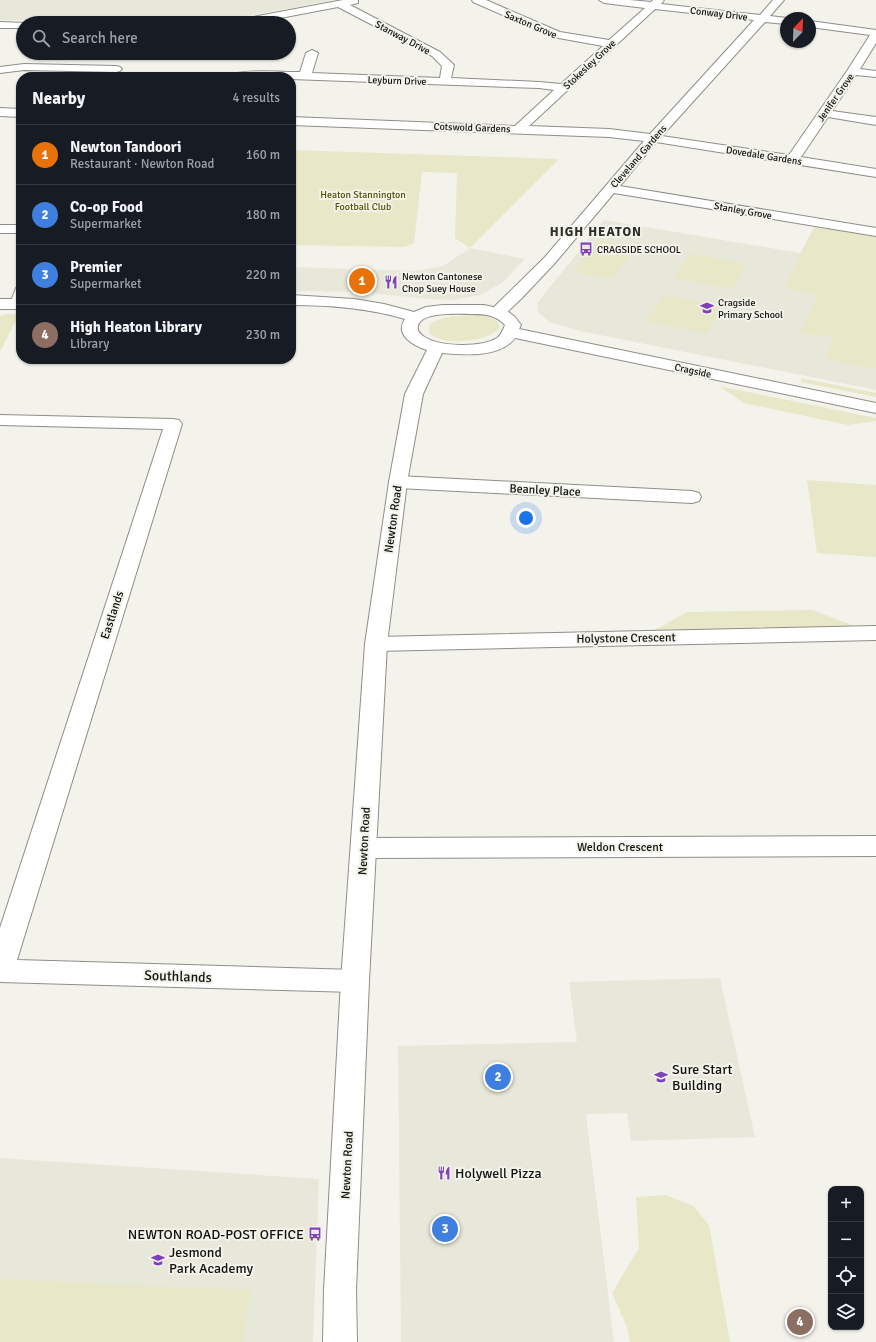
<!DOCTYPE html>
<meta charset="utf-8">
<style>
body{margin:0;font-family:Signika,sans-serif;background:#20242c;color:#f1f3f6}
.controls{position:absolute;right:12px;bottom:12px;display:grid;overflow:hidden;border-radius:8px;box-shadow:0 1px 3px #0004}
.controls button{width:36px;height:36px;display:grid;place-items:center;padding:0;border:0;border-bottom:1px solid #363941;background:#171b24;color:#f1f3f6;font:20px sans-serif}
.compass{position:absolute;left:780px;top:12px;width:36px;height:36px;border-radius:50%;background:#171b24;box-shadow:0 1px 3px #0004;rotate:23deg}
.you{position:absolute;left:526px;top:518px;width:14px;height:14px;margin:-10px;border:3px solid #fff;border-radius:50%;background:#1a73e8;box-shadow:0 0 0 6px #1a73e833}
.badge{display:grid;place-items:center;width:26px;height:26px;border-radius:50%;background:#bea3da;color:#fff;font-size:13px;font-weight:700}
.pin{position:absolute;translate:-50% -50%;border:2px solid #fff;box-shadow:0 1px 4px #0006}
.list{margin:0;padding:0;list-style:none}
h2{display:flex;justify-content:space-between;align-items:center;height:52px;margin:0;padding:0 16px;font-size:17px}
h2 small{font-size:13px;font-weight:400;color:#9ea1a6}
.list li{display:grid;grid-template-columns:26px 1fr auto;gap:12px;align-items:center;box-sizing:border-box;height:60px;padding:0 16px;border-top:1px solid #363941}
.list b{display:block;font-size:15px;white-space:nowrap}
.list p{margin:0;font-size:13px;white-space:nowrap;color:#9ea1a6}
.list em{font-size:13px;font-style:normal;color:#9ea1a6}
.icon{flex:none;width:22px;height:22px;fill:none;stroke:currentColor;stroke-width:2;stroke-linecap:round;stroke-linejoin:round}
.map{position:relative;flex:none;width:876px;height:1342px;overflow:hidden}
.search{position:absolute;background:#171b24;box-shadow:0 1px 3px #0004;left:16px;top:16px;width:280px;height:44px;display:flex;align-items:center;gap:10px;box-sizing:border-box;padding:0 14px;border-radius:22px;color:#9ea1a6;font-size:15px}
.panel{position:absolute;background:#171b24;box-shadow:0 1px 3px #0004;left:16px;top:72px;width:280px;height:292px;border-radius:16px}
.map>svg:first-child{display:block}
.built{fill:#e8e8da}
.green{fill:#e8e7c8}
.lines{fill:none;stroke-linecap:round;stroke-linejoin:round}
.street-casing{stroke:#8e8e88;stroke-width:2}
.secondary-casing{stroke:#8e8e88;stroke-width:2}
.street{fill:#fff;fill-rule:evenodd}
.secondary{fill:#fff;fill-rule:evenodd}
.labels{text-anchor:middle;stroke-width:4;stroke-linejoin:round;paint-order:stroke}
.far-street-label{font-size:10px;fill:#11110e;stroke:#f3f3ec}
.far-park-label{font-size:10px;fill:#535003;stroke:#f3f3ec}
.far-poi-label{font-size:10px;fill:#11110e;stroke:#f3f3ec;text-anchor:start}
.street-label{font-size:12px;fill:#11110e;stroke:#f3f3ec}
.far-district-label{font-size:13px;font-weight:bold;letter-spacing:1px;fill:#2e2e29;stroke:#f3f3ec}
.near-street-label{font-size:14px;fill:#11110e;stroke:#f3f3ec}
.near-poi-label{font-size:14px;fill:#11110e;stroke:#f3f3ec;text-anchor:start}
</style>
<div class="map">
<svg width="876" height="1342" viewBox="0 0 876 1342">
<rect width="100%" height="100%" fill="#f3f3ec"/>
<g class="built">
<path d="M0,0H335L241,17L186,22L0,20Z"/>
<path d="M604,220L800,253L808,239L876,236V390L580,331L549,322L538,312L537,303Z"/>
<path d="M470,248L525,259L503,282L481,295L452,300L428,299L360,292L291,291V267L416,271L443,266Z"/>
<path d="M720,978L755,1137L631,1141L627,1113L586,1114L614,1342H401L398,1046L577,1042L569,982Z"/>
<path d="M0,1158L319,1179L313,1342H0Z"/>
</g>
<g class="green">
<path d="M291,150L559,159L470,248L455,238L457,173L422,172L414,243L405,247L291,245Z"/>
<path d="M815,225L876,236V369L825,359L834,338L800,332L818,295L784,288Z"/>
<path d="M599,240L637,246L612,279L574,272Z"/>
<path d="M690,253L747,264L733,289L674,278Z"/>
<path d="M664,295L724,306L707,334L646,321Z"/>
<path d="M6,314H19L0,352V316Z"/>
<path d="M472,315C482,315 497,316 500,327C488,343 445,346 430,334L429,326C440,315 457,317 472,315Z"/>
<path d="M801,378L876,393V397L801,382Z"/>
<path d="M719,386L876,418V421L848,425L744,403Z"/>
<path d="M807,480L876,485V557L817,553Z"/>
<path d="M812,610L857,627L653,631L687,612Z"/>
<path d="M666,1195L693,1206L709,1225L730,1342H630L627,1327L612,1293L639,1248L636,1197Z"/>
<path d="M0,1279L251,1290L243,1342H0Z"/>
</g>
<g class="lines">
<g class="street-casing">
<g id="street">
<path d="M343,0H358V3L350,5L440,52L454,65L451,78L539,82L561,84L603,46L553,37L473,2L472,0H486L560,32L609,40L645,8L604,3L599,0H630L651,2L653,0H664L661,4L760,15L773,0H784L770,16L787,18L786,24L765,22L662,136L789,155L847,71L870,35L810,27V21L876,30V43L860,69L876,71V77L856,75L832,111L876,117V125L828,117L801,157L876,169V177L656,142L620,186L876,228V236L614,193L555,263L521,299L504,315L498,317L492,315L490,312L492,309L545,257L644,141L609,137L291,125V117L515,126L554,90L539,88L291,79V77H224L226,75C250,69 276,72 300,72L306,53L312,50L318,53L312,73L440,78L442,66L432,56L338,7L254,23H232L237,20ZM655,9L754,20L650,134L609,129L529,126Z"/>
<path d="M0,22L27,23H23V28H0Z"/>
<path d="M24,64L116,66L120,67L122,69L120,71L116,72L24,70L0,73V67Z"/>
<path d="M0,108L21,109V117L0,116Z"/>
<rect x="0" y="225" width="21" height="8"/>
<path d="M21,286V308L13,307L10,304L16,288Z"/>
<path d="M0,415L173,419L179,420L182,424L17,960L355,970L365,973L369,981L365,989L355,992L0,982V928L163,429L0,425Z"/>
<path d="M398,476L692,491L699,493L701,497L699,501L692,503L398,488L391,486L389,482L391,478Z"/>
<path d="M876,626V640L376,651L368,649L365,644L368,639L376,637Z"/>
<path d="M876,836V856L364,858L355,855L351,848L355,841L364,838Z"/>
</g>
</g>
<g class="secondary-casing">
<g id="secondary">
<path d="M291,295L354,299L384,304L414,312L426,307L443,305H484L506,310L515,317L521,325L519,329L876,403V413L515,338C500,358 464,355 442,353L423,394L407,482L387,644L369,981L356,1290L357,1342H323L324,1290L341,981L365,644L389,482L405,394L427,350C414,346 394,335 405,319C368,308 330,305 291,305ZM472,314C485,314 496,315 505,325C503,330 501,335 497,338C481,348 438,347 423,336C419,333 417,330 418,326C421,311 461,314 472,314Z"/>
<rect x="0" y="299" width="21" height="10"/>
</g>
</g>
<use href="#street" class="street"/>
<use href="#secondary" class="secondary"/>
</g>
<defs>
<g id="bus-bare" transform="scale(1.08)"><path d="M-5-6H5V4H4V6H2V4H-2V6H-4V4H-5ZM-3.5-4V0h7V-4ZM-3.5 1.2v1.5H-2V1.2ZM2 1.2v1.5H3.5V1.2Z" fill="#7f42b8" stroke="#f3f3ec" stroke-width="2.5" paint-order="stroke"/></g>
<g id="restaurant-bare" transform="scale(1.08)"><path d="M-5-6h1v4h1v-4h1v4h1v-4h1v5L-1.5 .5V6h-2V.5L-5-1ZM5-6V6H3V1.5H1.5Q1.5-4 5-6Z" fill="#7f42b8" stroke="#f3f3ec" stroke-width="2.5" paint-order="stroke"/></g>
<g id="school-bare" transform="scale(1.08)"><path d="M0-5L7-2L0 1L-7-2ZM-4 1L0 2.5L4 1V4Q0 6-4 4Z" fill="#7f42b8" stroke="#f3f3ec" stroke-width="2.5" paint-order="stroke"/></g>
</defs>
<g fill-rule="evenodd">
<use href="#bus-bare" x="586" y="249"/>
<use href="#restaurant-bare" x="391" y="282"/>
<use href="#school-bare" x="707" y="308"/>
<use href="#school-bare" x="661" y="1077"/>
<use href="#restaurant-bare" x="444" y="1173"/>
<use href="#bus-bare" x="315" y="1234"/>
<use href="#school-bare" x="158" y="1260"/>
</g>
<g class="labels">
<g class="far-street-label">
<text transform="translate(719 13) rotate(7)" y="4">Conway Drive</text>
<text transform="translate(531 24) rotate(23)" y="4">Saxton Grove</text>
<text transform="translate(403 37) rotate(28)" y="4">Stanway Drive</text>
<text transform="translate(589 64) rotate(-43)" y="4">Stokesley Grove</text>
<text transform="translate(397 80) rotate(2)" y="4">Leyburn Drive</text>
<text transform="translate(835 97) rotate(-55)" y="4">Jenifer Grove</text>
<text transform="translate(472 127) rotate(2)" y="4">Cotswold Gardens</text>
<text transform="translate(764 155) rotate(9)" y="4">Dovedale Gardens</text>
<text transform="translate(638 156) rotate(-49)" y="4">Cleveland Gardens</text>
<text transform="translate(743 210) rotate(10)" y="4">Stanley Grove</text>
<text transform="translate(693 370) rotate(12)" y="4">Cragside</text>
</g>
<g class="far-park-label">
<text x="363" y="198">Heaton Stannington<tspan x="363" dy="12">Football Club</tspan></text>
</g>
<g class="far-poi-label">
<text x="597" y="253">CRAGSIDE SCHOOL</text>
<text x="402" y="280">Newton Cantonese<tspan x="402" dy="12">Chop Suey House</tspan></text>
<text x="718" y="306">Cragside<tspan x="718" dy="12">Primary School</tspan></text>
</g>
<g class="street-label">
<text transform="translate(545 490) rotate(3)" y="4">Beanley Place</text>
<text transform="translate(393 519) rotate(-82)" y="4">Newton Road</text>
<text transform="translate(112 615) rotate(-72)" y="4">Eastlands</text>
<text transform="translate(626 638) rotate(-1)" y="4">Holystone Crescent</text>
<text transform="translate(364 841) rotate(-87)" y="4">Newton Road</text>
<text x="620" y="851">Weldon Crescent</text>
<text transform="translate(347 1165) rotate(-87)" y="4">Newton Road</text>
</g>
<g class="far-district-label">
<text x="596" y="236">HIGH HEATON</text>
</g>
<g class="near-street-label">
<text transform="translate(178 976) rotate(2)" y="5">Southlands</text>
</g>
<g class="near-poi-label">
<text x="672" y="1074">Sure Start<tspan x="672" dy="16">Building</tspan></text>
<text x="455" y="1178">Holywell Pizza</text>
<text x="304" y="1239" text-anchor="end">NEWTON ROAD-POST OFFICE</text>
<text x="169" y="1257">Jesmond<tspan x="169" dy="16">Park Academy</tspan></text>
</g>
</g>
</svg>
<div class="controls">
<button>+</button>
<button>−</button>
<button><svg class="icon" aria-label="locate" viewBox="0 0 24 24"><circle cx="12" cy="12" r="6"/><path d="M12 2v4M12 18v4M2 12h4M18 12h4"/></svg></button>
<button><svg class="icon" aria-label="layers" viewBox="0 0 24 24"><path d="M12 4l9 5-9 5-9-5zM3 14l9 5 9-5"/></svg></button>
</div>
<svg class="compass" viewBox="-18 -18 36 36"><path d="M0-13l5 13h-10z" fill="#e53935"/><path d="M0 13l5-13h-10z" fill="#9ea1a6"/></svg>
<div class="you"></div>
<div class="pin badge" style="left:362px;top:281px;background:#e8710a">1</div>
<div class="pin badge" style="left:498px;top:1077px;background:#3f7fe0">2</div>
<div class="pin badge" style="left:445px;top:1229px;background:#3f7fe0">3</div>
<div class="pin badge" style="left:800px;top:1322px;background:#8d6e63">4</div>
<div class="search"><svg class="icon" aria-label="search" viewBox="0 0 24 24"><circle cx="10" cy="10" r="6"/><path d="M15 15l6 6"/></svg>Search here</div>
<section class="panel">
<h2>Nearby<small>4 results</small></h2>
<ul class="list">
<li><span class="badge" style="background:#e8710a">1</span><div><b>Newton Tandoori</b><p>Restaurant · Newton Road</p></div><em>160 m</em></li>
<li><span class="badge" style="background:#3f7fe0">2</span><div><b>Co-op Food</b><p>Supermarket</p></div><em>180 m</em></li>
<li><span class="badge" style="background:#3f7fe0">3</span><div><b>Premier</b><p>Supermarket</p></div><em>220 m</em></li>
<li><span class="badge" style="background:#8d6e63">4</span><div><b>High Heaton Library</b><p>Library</p></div><em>230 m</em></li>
</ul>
</section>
</div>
